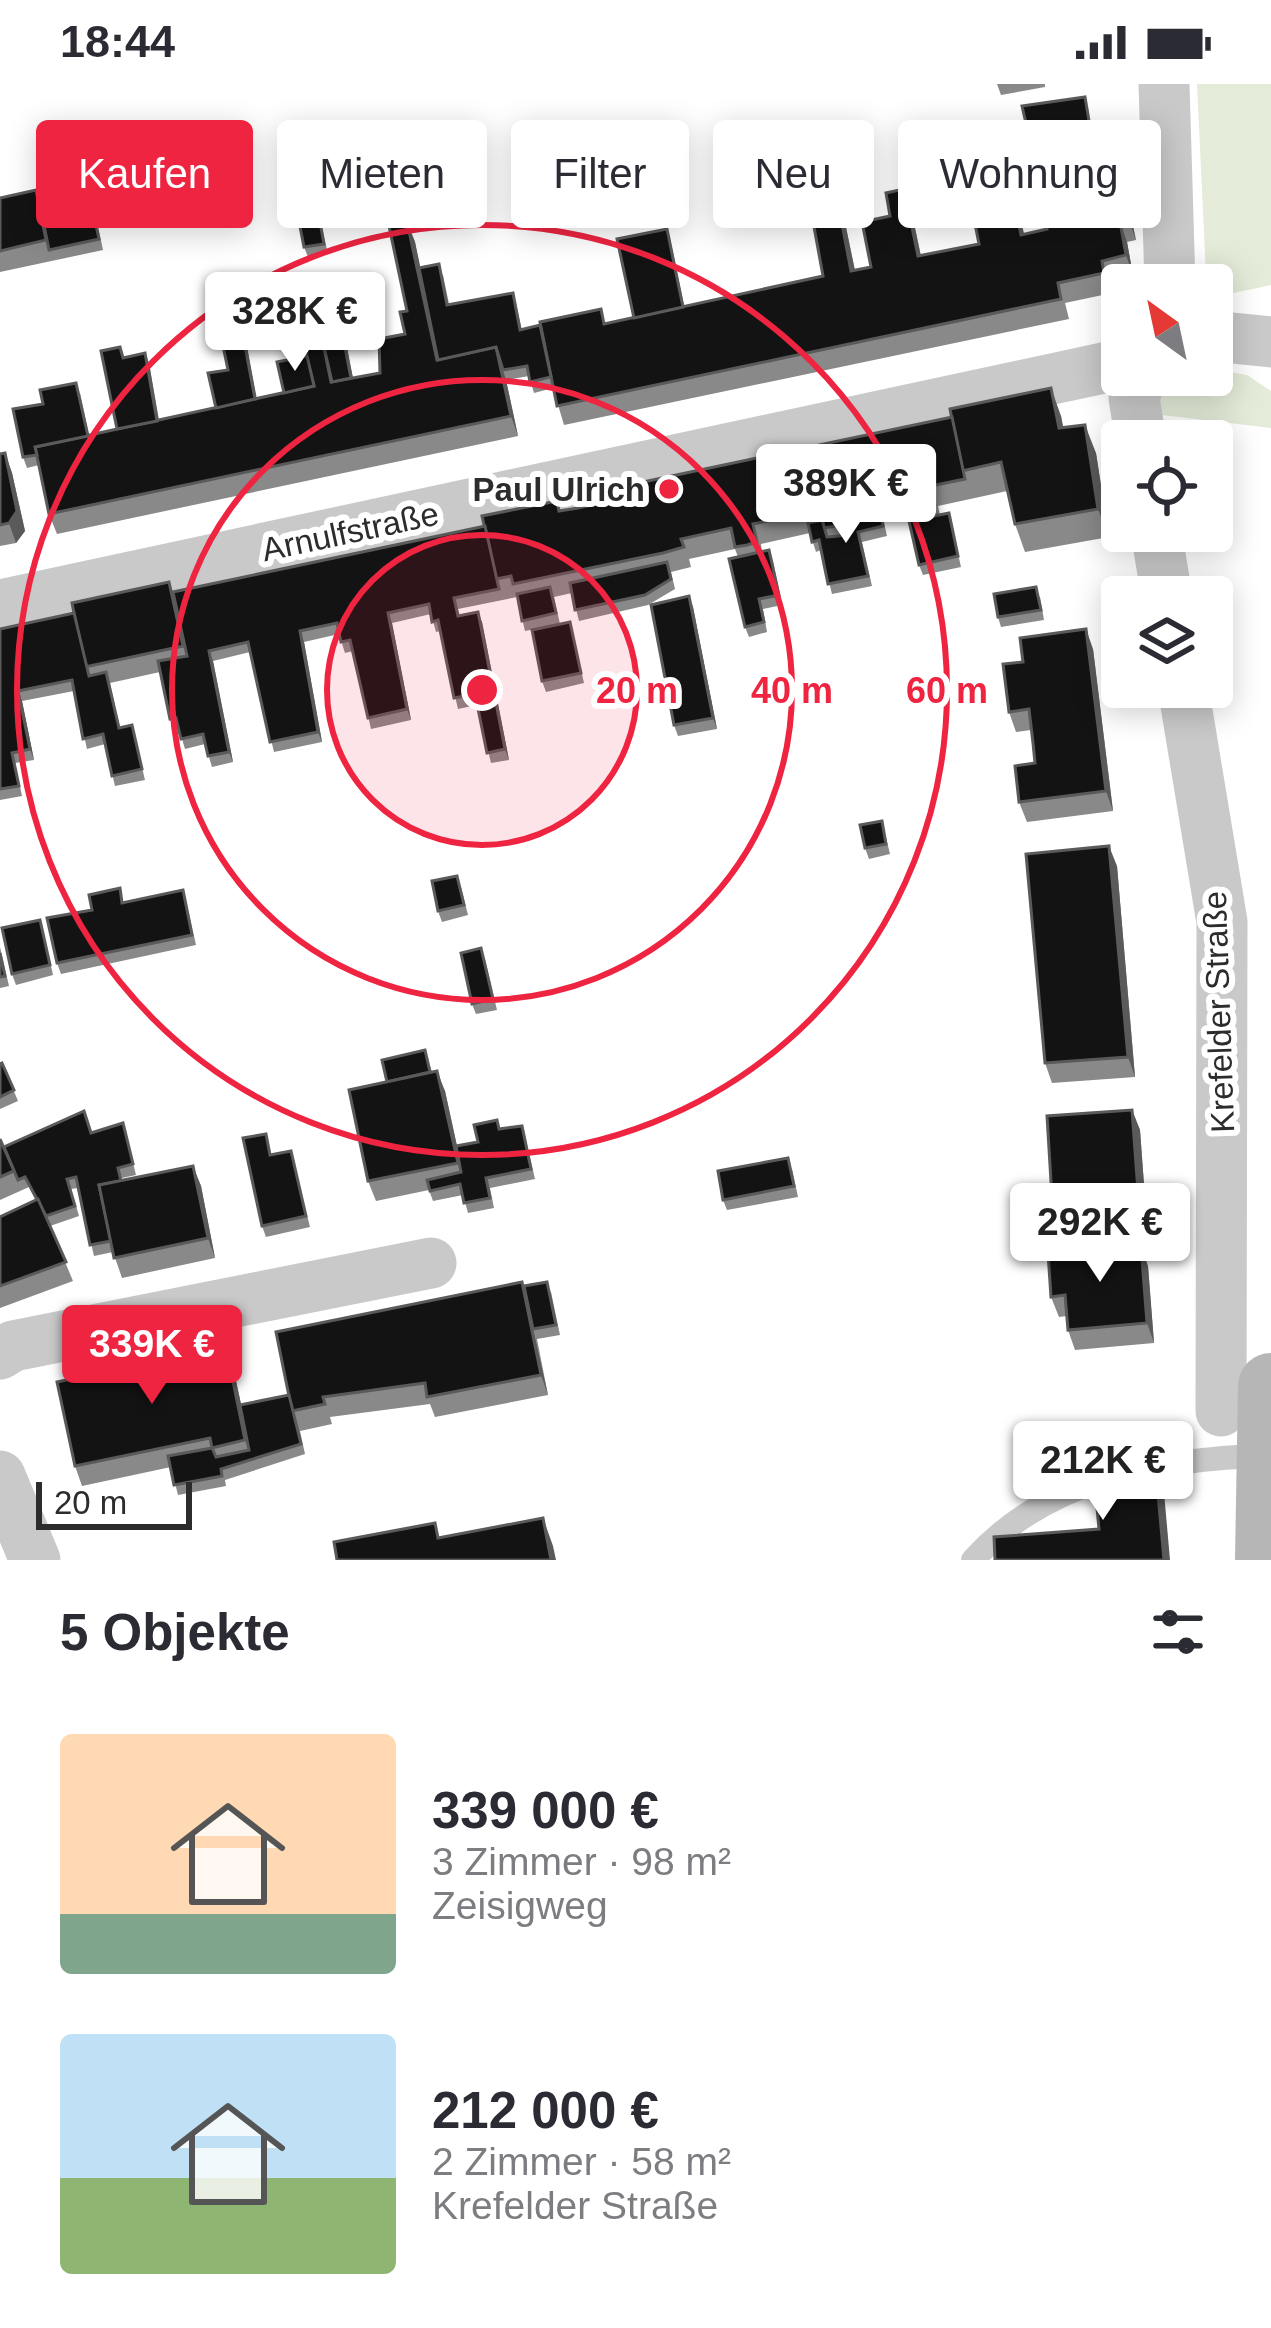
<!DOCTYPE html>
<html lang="de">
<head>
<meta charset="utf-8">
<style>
  :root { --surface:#fff; --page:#f2f2f3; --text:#2b2b33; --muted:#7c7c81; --accent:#ee2441 }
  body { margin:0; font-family:Helvetica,sans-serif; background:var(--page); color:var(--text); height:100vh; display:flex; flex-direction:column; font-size:45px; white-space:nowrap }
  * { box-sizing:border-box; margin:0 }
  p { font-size:39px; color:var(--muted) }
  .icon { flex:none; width:66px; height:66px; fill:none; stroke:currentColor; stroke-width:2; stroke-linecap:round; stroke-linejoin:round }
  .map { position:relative; height:1476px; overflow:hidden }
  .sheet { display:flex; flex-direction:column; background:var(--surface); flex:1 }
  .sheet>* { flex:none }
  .guide { position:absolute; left:36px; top:36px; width:1200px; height:108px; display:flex; gap:24px }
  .needle { width:78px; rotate:327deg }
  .buttons { position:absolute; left:1101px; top:180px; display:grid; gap:24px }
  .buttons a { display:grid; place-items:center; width:132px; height:132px; border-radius:12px; background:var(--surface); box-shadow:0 6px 30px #0003; font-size:60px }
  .scale { position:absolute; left:36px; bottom:30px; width:156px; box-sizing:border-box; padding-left:12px; border:6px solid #2c2c2c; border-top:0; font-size:33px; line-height:42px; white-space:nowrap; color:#2c2c2c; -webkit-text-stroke:9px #fff; paint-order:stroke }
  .price { position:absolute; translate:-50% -102px; padding:0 27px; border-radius:12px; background:#fff; color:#222; font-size:39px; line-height:78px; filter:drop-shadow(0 3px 6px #0008) }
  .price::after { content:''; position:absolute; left:50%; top:72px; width:36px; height:27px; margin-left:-18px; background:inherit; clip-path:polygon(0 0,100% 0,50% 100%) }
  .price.current { background:var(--accent); color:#fff }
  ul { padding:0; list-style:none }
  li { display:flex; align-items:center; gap:36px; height:300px; padding:0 60px }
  li span { display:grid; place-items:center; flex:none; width:336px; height:240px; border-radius:12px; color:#555 }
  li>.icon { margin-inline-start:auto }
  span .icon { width:144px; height:144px; fill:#fffc; stroke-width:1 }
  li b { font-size:51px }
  h2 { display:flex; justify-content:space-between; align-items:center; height:144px; padding:0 60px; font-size:51px }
  .chip { padding:0 42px; border-radius:12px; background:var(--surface); box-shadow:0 6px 30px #0003; font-size:42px; line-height:108px }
  .chip.current { background:var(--accent); color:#fff }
  .status { display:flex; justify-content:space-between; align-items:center; height:84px; padding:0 60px; background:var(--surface); direction:ltr }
  .status svg { height:33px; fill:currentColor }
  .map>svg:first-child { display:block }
  .green { fill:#e4ebd8 }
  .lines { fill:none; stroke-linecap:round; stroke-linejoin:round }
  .lane { stroke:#c9c9c9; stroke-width:24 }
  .street { stroke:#c9c9c9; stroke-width:51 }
  .secondary { stroke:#b6b6b6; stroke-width:66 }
  .wall { fill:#898989 }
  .shaded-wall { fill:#5a5a5a }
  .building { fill:#131313; stroke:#5a5a5a; stroke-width:3 }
  .ring { fill:none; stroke:#ee2441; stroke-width:6 }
  .poi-dot { fill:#ee2441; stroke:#fff; stroke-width:4.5 }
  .labels { text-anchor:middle; stroke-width:12; stroke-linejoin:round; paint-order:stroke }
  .poi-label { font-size:33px; font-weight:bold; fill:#2c2c2c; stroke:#fff; text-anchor:end }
  .street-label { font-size:33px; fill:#2c2c2c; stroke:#fff }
  .centre { fill:#ee2441; stroke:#fff; stroke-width:6 }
  .ring-label { font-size:36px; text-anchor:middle; font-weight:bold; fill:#ee2441; stroke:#fff; stroke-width:12; stroke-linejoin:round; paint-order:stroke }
</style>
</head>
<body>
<div class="status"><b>18:44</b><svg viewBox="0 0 49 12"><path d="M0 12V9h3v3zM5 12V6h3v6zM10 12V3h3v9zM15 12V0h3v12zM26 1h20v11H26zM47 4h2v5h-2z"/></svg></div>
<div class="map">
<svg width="1271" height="1476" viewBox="0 0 1271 1476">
  <rect width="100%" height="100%" fill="#fff"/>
  <g class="green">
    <path d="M 1197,0 L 1271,0 L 1271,201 L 1229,210 L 1206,192 Z"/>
    <path d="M 1212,285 L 1247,291 L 1271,307 L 1271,344 L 1154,330 C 1166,297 1178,291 1212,291 Z"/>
  </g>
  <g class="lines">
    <path class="lane" d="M 973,1476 C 1050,1391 1158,1377 1267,1371"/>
    <g class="street">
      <path d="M 1164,0 L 1170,201"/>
      <path d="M 1212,252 L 1271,258"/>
      <path d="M 1141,357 L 1134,314 L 1142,291"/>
      <path d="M 1156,447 L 1167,513"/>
      <path d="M 0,521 L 1122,280"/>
      <path d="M 1183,603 L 1222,838 L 1221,1327"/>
      <path d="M 0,1270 L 13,1262 L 431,1179"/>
      <path d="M 0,1392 L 35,1476"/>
    </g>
    <path class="secondary" d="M 1268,1476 L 1271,1302"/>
  </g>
  <g class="wall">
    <path d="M 997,0 L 1045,0 L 1045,3 L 1001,11 Z"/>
    <path d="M 1088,24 L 1094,59 L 1034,71 L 1031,61 Z"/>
    <path d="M 1006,69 L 1024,150 L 1047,145 L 1126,110 L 1136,156 L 1127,158 L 1133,191 L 1109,196 L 1112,209 L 1065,219 L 1069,235 L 564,341 L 553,304 L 534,309 L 529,292 L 506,296 L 518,352 L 57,450 L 49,430 L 39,381 L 27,384 L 23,373 L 43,320 L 80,309 L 89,351 L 117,345 L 124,273 L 149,279 L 159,336 L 216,324 L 241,241 L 245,252 L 257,315 L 284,309 L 307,272 L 302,259 L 337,213 L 353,294 L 380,289 L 405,250 L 407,138 L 415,158 L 420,184 L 443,191 L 449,220 L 516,219 L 522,246 L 606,240 L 634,234 L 670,155 L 684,223 L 823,192 L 835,104 L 842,124 L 855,186 L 871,183 L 890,132 L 904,105 L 911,125 L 921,172 L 979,160 L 990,111 Z"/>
    <path d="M 139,102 L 146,133 L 115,140 L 111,130 Z"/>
    <path d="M 36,106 L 39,116 L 92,114 L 103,166 L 0,188 L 0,114 Z"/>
    <path d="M 317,122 L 328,170 L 308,173 L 304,163 Z"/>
    <path d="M 1061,332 L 1063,344 L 1096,369 L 1109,453 L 1025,468 L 1015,440 L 1007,407 L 938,422 L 940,431 L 949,429 L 961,483 L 923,491 L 919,481 L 918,435 L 915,427 L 883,434 L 887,452 L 862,458 L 872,502 L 832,510 L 821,466 L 816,468 L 810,449 L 761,460 L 762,468 L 769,466 L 773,477 L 782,521 L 763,525 L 767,548 L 749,553 L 745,543 L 738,473 L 735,465 L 689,475 L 691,483 L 671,488 L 675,505 L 648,521 L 579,537 L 572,509 L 554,513 L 560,540 L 525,547 L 517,513 L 458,525 L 460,532 L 482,538 L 509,676 L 491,679 L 477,621 L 458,625 L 440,547 L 436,548 L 431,530 L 392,539 L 411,636 L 371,645 L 353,567 L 345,569 L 339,550 L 304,558 L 322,658 L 274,668 L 250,568 L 213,577 L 233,678 L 212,683 L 205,660 L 185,665 L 179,645 L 174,645 L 170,635 L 160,588 L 110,599 L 120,644 L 132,641 L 145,696 L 115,702 L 105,660 L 87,665 L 74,607 L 22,617 L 34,676 L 15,679 L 22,712 L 0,716 L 0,545 L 74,529 L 169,498 L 173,508 L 560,427 Z"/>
    <path d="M 5,369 L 12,389 L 25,447 L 16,459 L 0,462 L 0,370 Z"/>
    <path d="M 1040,513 L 1044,536 L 1001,543 L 998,533 Z"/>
    <path d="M 693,523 L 717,645 L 678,652 L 674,641 Z"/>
    <path d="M 570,538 L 584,599 L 546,608 L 542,597 Z"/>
    <path d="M 1093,565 L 1113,727 L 1027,738 L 1019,718 L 1035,679 L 1031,646 L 1016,648 L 1009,628 L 1023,578 Z"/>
    <path d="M 882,737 L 890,770 L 869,775 L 865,764 Z"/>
    <path d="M 1117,782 L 1135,993 L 1052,999 L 1045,979 Z"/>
    <path d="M 461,803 L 468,831 L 442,838 L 438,827 Z"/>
    <path d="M 186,816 L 196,861 L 61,890 L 57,879 L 124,818 Z"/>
    <path d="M 43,846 L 53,891 L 16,901 L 12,890 Z"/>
    <path d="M 0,863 L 9,902 L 0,904 Z"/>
    <path d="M 485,875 L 497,926 L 476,930 L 472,920 Z"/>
    <path d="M 425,966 L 432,988 L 445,1007 L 457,1062 L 478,1058 L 501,1045 L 525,1052 L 535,1095 L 490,1104 L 494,1124 L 468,1129 L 463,1111 L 433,1117 L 429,1106 L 376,1117 L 368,1097 L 387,998 Z"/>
    <path d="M 2,979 L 18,1017 L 0,1025 L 0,980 Z"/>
    <path d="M 1132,1026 L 1140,1046 L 1146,1128 L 1060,1134 L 1052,1114 Z"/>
    <path d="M 123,1039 L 136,1091 L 122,1094 L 122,1097 L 193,1083 L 201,1102 L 215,1174 L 122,1194 L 113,1168 L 94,1172 L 78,1104 L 71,1105 L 79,1132 L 50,1142 L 73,1197 L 0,1224 L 0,1133 L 36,1117 L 29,1103 L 0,1116 L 0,1055 L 4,1063 L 92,1049 Z"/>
    <path d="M 269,1060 L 271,1070 L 291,1067 L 310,1143 L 266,1153 L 262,1142 Z"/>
    <path d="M 792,1085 L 798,1113 L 727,1126 L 723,1116 Z"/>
    <path d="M 1148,1182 L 1154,1259 L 1075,1266 L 1068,1246 L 1067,1232 L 1059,1233 L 1051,1213 Z"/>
    <path d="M 522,1198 L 526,1210 L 551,1208 L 560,1251 L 537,1255 L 548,1311 L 435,1333 L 430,1320 L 330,1333 L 332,1340 L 300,1347 L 305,1370 L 225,1396 L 226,1402 L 178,1411 L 171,1383 L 82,1402 L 75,1382 L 233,1283 L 241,1320 L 289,1311 Z"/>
  </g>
  <g class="shaded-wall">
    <path d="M 1006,69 L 1010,80 L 1028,171 L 1021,151 Z"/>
    <path d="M 1119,90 L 1126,110 L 1136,156 L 1129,136 Z"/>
    <path d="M 835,104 L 842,124 L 859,207 L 851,187 Z"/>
    <path d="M 904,105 L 911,125 L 925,192 L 918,172 Z"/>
    <path d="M 407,138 L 415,158 L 442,285 L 440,286 Z"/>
    <path d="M 1120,138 L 1127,158 L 1133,191 L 1126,171 Z"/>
    <path d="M 667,145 L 670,155 L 689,245 L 685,235 Z"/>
    <path d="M 333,203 L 337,213 L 357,315 L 353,304 Z"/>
    <path d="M 241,241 L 245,252 L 260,335 L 257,325 Z"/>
    <path d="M 496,263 L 506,296 L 518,352 L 511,332 Z"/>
    <path d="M 145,269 L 149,279 L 162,356 L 159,346 Z"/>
    <path d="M 1051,304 L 1061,332 L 1069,373 L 1059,344 Z"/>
    <path d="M 1085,341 L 1096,369 L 1109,453 L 1098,425 Z"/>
    <path d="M 5,369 L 12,389 L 25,447 L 16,459 L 9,439 Z"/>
    <path d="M 689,512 L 693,523 L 717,645 L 713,634 Z"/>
    <path d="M 478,528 L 482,538 L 509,676 L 505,665 Z"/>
    <path d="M 388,529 L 392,539 L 411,636 L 407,625 Z"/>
    <path d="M 1086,545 L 1093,565 L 1113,727 L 1106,707 Z"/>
    <path d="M 300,547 L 304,558 L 322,658 L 318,648 Z"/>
    <path d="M 209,567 L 213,577 L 233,678 L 229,668 Z"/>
    <path d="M 18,607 L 22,617 L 34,676 L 30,665 Z"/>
    <path d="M 1109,762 L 1117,782 L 1135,993 L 1128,973 Z"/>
    <path d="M 437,987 L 445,1007 L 465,1099 L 458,1079 Z"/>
    <path d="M 1132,1026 L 1140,1046 L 1146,1128 L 1138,1108 Z"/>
    <path d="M 193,1082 L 201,1102 L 215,1174 L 208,1154 Z"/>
    <path d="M 1141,1162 L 1148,1182 L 1154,1259 L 1147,1239 Z"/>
    <path d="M 522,1198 L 529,1218 L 533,1245 L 548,1311 L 541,1291 Z"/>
    <path d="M 226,1263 L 233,1283 L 253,1376 L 245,1356 Z"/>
    <path d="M 1155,1377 L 1163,1397 L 1170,1476 L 1164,1476 Z"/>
    <path d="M 543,1434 L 553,1462 L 556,1476 L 551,1476 Z"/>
  </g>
  <g class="building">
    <path d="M 1085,13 L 1091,49 L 1031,61 L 1022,22 Z"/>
    <path d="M 1006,69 L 1015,115 L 1012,106 L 990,111 L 983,73 Z"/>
    <path d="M 1119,90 L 1129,136 L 1120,138 L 1126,171 L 1102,177 L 1104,189 L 1058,199 L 1061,215 L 557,322 L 540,238 L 601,225 L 604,240 L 823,192 L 808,110 L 835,104 L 851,187 L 871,183 L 862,138 L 890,132 L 886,109 L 904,105 L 918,172 L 979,160 L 970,115 L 1012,106 L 1021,151 L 1047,145 L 1041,117 L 1084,111 L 1081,97 Z"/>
    <path d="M 135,92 L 142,122 L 111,130 L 104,98 Z"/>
    <path d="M 88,104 L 99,155 L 49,166 L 39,116 Z"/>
    <path d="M 36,106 L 46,156 L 0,167 L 0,114 Z"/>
    <path d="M 317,122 L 324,160 L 304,163 L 297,127 Z"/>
    <path d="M 407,138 L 437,276 L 496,263 L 511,332 L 49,430 L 35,363 L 314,302 L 303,258 L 322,254 L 331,298 L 380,289 L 379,255 L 405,250 L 400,228 L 407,227 L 389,142 Z"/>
    <path d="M 667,145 L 683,223 L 634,234 L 617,155 Z"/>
    <path d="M 439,180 L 447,221 L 513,209 L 520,246 L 540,241 L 551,293 L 530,298 L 527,282 L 503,286 L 496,263 L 438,276 L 419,184 Z"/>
    <path d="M 333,203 L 351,294 L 332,298 L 322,254 L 303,258 L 305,264 L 302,259 L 293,213 Z"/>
    <path d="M 241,241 L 255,315 L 216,324 L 208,289 L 228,286 L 220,247 Z"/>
    <path d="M 120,263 L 123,274 L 145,269 L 157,337 L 117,345 L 101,267 Z"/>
    <path d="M 307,272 L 314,302 L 284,309 L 277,278 Z"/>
    <path d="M 76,299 L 88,352 L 35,363 L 37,371 L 23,373 L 13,325 L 43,320 L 40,306 Z"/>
    <path d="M 1051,304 L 1059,344 L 1085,341 L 1098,425 L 1015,440 L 1001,378 L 962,387 L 950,325 Z"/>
    <path d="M 952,333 L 965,395 L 931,402 L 935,421 L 915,426 L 910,406 L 843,421 L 846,439 L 835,442 L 824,444 L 820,426 L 753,440 L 757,458 L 747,461 L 735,463 L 731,444 L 681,455 L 684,463 L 663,469 L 513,500 L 511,492 L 496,495 L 482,432 L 557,417 L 559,427 L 578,424 L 613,416 L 610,405 Z"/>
    <path d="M 5,369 L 17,427 L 9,439 L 0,441 L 0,370 Z"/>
    <path d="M 880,423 L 883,442 L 858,448 L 868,492 L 828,500 L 819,456 L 812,458 L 808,439 L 822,436 L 827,453 L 839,452 L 850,449 L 846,431 Z"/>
    <path d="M 949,429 L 958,472 L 919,481 L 909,437 Z"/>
    <path d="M 485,442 L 499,505 L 454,514 L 458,532 L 478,528 L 505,665 L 487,669 L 475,610 L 454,614 L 438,536 L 432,538 L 429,520 L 388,529 L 407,625 L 368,634 L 350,556 L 341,558 L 337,539 L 300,547 L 318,648 L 270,658 L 248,558 L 209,567 L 229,668 L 208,672 L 203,650 L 181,655 L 176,634 L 170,635 L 158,577 L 187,572 L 173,508 Z"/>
    <path d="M 769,466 L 779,511 L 759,515 L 764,538 L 745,543 L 729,475 Z"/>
    <path d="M 667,478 L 671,495 L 645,511 L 575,526 L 570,499 Z"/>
    <path d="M 169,498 L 183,562 L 85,583 L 72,519 Z"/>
    <path d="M 550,503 L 556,529 L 522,537 L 517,510 Z"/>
    <path d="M 1036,503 L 1041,526 L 998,533 L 994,510 Z"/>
    <path d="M 689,512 L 713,634 L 674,641 L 651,521 Z"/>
    <path d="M 74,529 L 89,592 L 106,588 L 119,644 L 132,641 L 142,685 L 112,692 L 103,650 L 83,655 L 72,596 L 18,607 L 30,665 L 12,669 L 19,702 L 0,705 L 0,545 Z"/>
    <path d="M 570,538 L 581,589 L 542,597 L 532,546 Z"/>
    <path d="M 1086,545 L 1106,707 L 1019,718 L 1015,682 L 1035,679 L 1033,659 L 1029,625 L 1009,628 L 1003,580 L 1023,578 L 1020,554 Z"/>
    <path d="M 882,737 L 886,760 L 865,764 L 860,741 Z"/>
    <path d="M 1109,762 L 1128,973 L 1045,979 L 1026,770 Z"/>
    <path d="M 457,792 L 464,821 L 438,827 L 432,797 Z"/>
    <path d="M 120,804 L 122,819 L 183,806 L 192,851 L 57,879 L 47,834 L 92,826 L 89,811 Z"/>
    <path d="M 40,836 L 50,881 L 12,890 L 2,844 Z"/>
    <path d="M 481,864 L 493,915 L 472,920 L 461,869 Z"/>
    <path d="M 0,869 L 5,892 L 0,893 Z"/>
    <path d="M 425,966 L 430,988 L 387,998 L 382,976 Z"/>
    <path d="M 2,979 L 14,1006 L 0,1013 L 0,980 Z"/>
    <path d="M 437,987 L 458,1079 L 368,1097 L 349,1006 Z"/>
    <path d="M 1132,1026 L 1138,1108 L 1052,1114 L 1047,1032 Z"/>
    <path d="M 84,1027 L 91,1049 L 123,1039 L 133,1080 L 118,1084 L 121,1097 L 99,1101 L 111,1157 L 90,1161 L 76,1093 L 67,1095 L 75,1122 L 46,1132 L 25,1093 L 18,1096 L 4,1063 Z"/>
    <path d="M 497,1036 L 499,1045 L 522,1042 L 531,1085 L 486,1094 L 490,1114 L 464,1119 L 460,1100 L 430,1107 L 427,1096 L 461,1088 L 456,1062 L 478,1058 L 474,1041 Z"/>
    <path d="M 266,1050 L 270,1071 L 291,1067 L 306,1132 L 262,1142 L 243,1054 Z"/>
    <path d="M 0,1055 L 14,1087 L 0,1093 Z"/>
    <path d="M 788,1074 L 794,1102 L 723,1116 L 718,1087 Z"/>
    <path d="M 193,1082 L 208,1154 L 114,1174 L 99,1101 Z"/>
    <path d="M 38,1115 L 66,1178 L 0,1202 L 0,1133 Z"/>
    <path d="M 1087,1159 L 1141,1162 L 1147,1239 L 1068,1246 L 1065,1211 L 1051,1213 L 1048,1169 L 1088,1166 Z"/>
    <path d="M 522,1198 L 541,1291 L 427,1313 L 425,1299 L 323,1313 L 325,1320 L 292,1327 L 276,1248 Z"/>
    <path d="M 547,1198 L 556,1241 L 533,1245 L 524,1202 Z"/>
    <path d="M 226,1263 L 245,1356 L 212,1364 L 210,1354 L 75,1382 L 57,1298 Z"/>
    <path d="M 289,1311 L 301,1360 L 221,1385 L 222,1392 L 174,1401 L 168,1372 L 212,1364 L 216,1373 L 249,1366 L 240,1321 Z"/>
    <path d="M 1155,1377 L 1164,1476 L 995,1476 L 994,1453 L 1099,1445 L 1093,1382 Z"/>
    <path d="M 543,1434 L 551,1476 L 337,1476 L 334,1458 L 435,1439 L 438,1454 Z"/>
  </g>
  <circle cx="482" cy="606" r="155" fill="#ee2441" fill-opacity=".12"/>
  <g class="ring">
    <circle cx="482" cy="606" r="155"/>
    <circle cx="482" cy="606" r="310"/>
    <circle cx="482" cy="606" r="465"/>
  </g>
  <circle class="poi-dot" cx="669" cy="405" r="12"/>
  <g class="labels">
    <g class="poi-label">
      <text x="645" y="417">Paul Ulrich</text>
    </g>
    <g class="street-label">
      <text transform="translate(350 447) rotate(-12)" y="12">Arnulfstraße</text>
      <text transform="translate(1218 928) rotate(-92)" y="12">Krefelder Straße</text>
    </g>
  </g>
  <circle cx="482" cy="606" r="18" class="centre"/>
  <g class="ring-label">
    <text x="637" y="619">20 m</text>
    <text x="792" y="619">40 m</text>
    <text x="947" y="619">60 m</text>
  </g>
</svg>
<div class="buttons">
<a><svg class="needle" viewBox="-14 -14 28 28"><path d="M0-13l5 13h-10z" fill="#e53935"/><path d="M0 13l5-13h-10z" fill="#7c7c81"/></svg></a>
<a><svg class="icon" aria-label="locate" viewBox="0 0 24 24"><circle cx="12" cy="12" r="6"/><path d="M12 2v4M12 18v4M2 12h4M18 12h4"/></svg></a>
<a><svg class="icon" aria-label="layers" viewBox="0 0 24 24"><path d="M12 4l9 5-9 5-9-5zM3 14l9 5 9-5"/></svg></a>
</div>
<div class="scale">20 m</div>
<b class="price" style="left:295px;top:290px">328K €</b>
<b class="price" style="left:846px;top:462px">389K €</b>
<b class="price" style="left:1100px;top:1201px">292K €</b>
<b class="price current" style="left:152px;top:1323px">339K €</b>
<b class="price" style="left:1103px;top:1439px">212K €</b>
<div class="guide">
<a class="chip current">Kaufen</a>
<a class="chip">Mieten</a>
<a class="chip">Filter</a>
<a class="chip">Neu</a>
<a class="chip">Wohnung</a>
</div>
</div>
<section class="sheet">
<h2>5 Objekte<svg class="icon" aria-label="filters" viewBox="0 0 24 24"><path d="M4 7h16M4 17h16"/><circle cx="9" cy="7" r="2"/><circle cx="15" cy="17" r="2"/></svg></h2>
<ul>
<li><span style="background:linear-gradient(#ffd9b3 75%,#7fa58c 0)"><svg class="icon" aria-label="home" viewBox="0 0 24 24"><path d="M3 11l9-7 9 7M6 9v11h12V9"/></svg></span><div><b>339 000 €</b><p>3 Zimmer · 98 m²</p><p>Zeisigweg</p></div></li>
<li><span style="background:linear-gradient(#bfe0f5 60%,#8fb573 0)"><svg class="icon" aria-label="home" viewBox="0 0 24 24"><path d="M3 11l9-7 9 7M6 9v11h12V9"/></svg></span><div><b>212 000 €</b><p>2 Zimmer · 58 m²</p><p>Krefelder Straße</p></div></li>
</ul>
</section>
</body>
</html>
